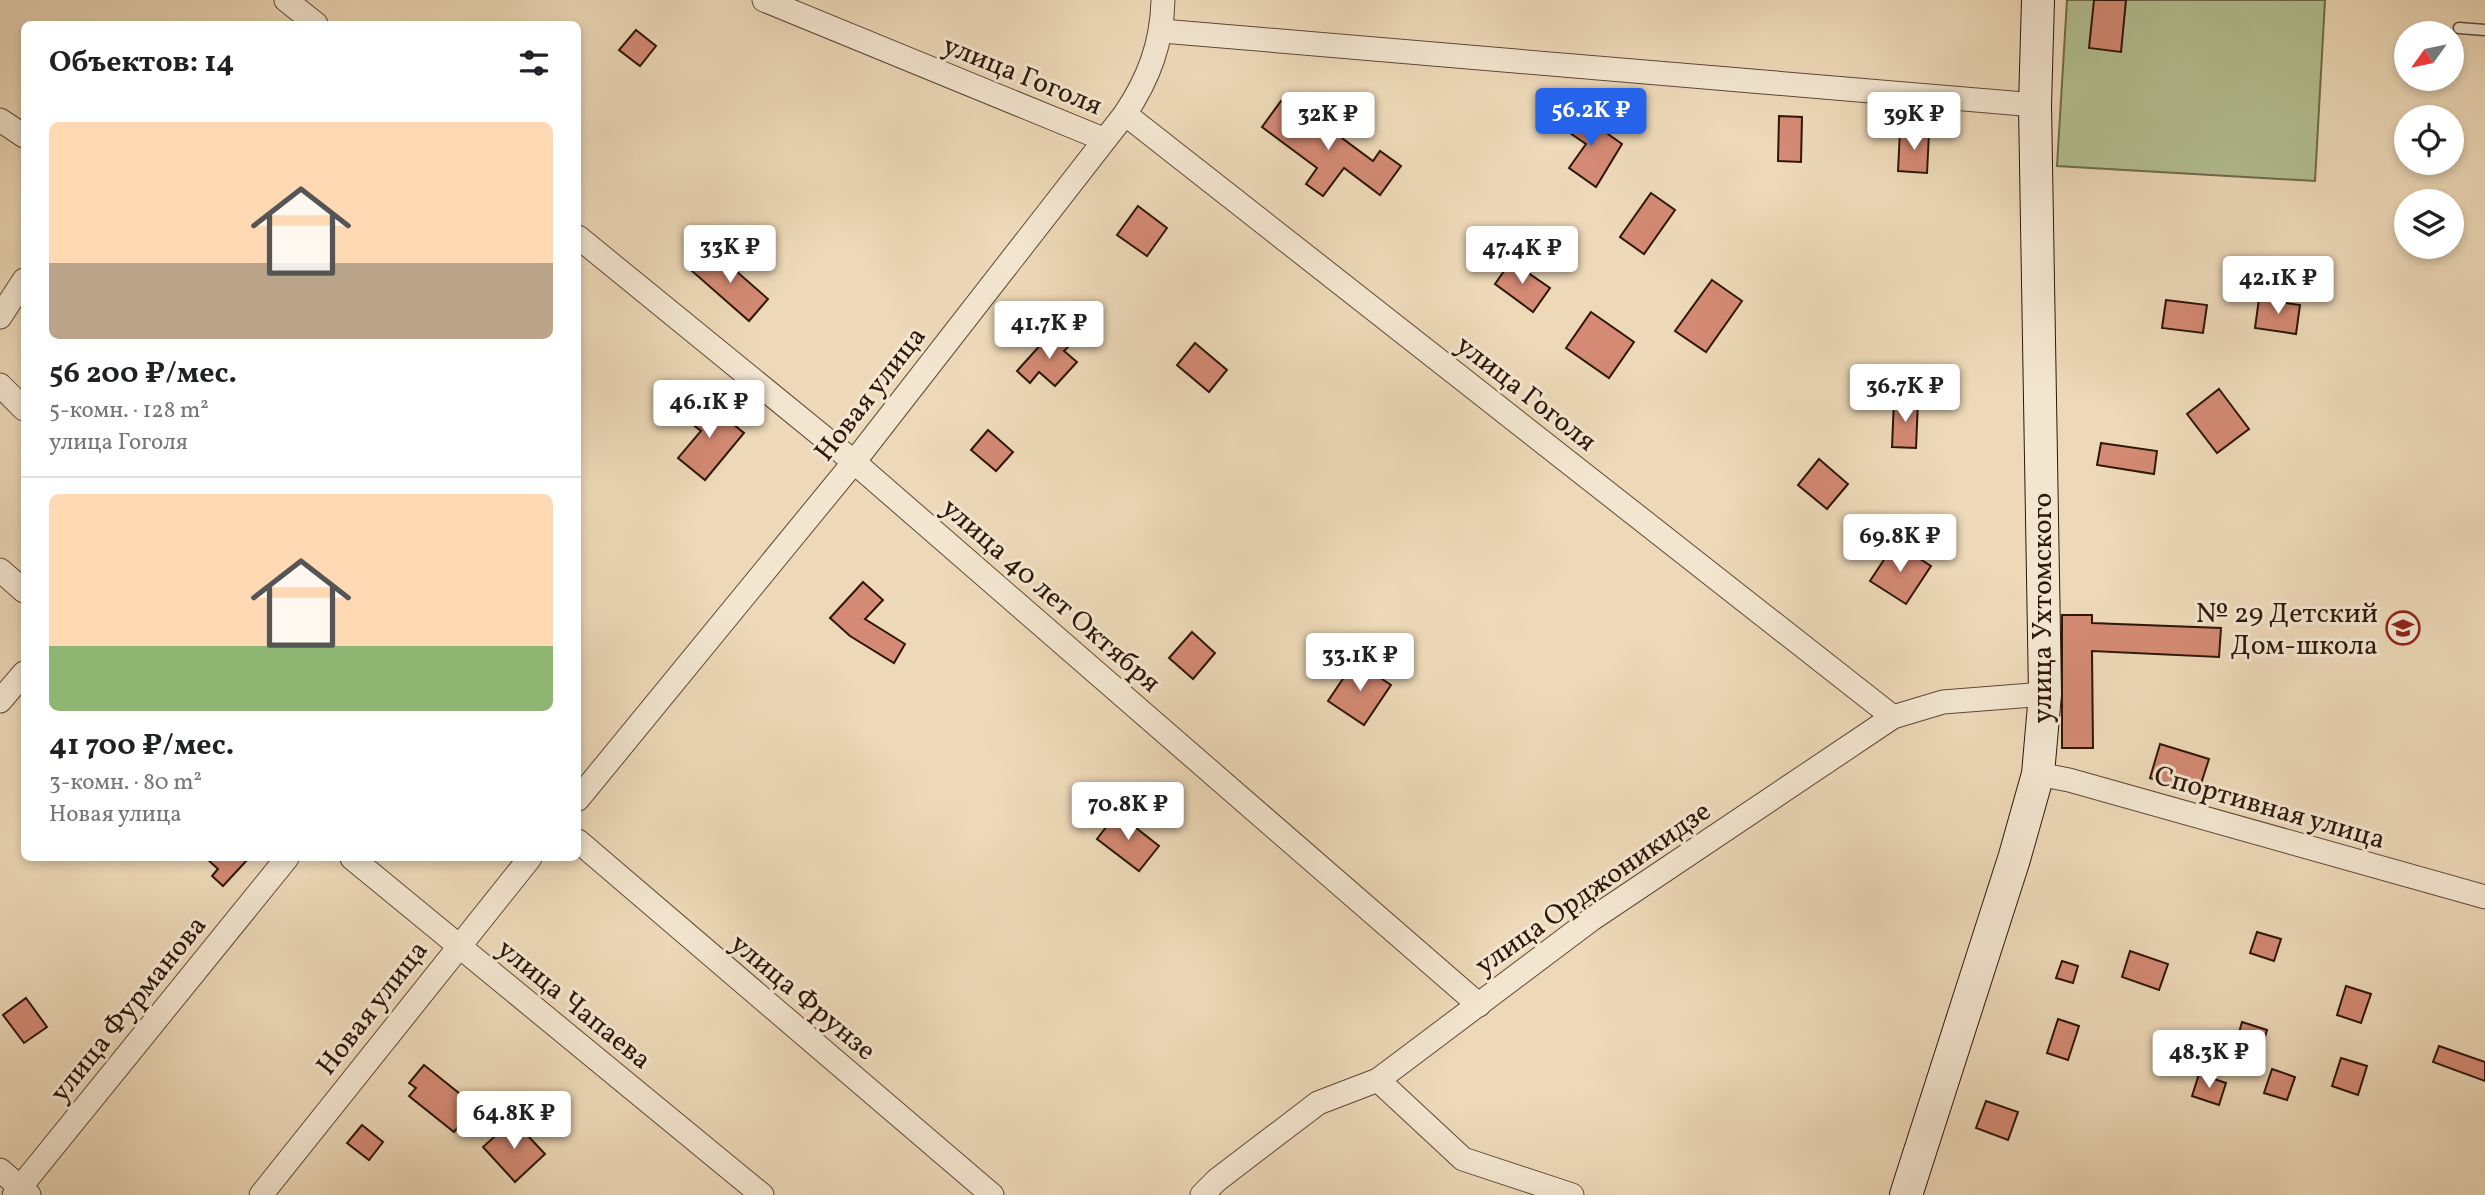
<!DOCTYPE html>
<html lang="ru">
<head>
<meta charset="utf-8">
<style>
  :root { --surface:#fff; --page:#f2f2f2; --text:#202124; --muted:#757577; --line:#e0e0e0; --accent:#2563eb }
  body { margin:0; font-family:Vollkorn,serif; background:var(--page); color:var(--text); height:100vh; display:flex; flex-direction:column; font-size:26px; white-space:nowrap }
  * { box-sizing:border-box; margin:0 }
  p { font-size:23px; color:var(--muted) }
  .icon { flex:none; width:38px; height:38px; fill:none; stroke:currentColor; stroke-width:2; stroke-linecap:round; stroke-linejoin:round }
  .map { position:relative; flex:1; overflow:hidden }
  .drawer { position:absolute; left:21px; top:21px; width:560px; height:840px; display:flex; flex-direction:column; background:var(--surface); border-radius:10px; box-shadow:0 4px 10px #0003 }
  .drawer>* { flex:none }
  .needle { width:46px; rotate:237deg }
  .controls { position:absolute; left:2394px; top:21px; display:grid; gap:14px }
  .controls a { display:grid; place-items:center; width:70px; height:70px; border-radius:50%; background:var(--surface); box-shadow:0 4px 10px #0003; font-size:35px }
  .price { position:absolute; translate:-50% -60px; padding:0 16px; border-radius:7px; background:#fff; color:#222; font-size:23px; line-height:46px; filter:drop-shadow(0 2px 4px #0008) }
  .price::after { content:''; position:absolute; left:50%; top:42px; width:21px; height:16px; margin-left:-10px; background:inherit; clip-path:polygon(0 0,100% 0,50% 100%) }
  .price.current { background:var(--accent); color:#fff }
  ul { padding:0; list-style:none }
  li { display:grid; align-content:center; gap:14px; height:371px; padding:0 28px }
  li+li { border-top:2px solid var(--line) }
  li span { display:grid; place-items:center; height:217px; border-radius:10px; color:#555 }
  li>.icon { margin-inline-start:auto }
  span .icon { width:126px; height:126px; fill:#fffc; stroke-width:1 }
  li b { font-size:30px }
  h2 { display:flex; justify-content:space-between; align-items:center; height:84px; padding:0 28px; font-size:30px }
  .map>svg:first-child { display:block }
  .green { fill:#b3c093; stroke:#706c4e; stroke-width:2 }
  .building { fill:#d48a74; stroke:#2e1709; stroke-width:2 }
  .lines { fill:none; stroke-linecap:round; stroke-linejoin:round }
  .lane-casing { stroke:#5e4835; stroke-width:13 }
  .street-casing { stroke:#5e4835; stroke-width:25 }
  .secondary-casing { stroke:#2e1709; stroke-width:34 }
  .lane { stroke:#f3e6d1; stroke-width:10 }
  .street { stroke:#f3e6d1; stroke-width:23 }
  .secondary { stroke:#f3e6d1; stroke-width:32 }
  .labels { text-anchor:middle; stroke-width:6; stroke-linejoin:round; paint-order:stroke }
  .street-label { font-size:28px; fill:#2e1709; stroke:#f3e6d1 }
  .poi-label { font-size:28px; fill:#2e1709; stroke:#f3e6d1; text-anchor:end }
</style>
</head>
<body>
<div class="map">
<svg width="2485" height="1195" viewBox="0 0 2485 1195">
  <rect width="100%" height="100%" fill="#edd9b8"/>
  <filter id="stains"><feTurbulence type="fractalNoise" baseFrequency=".00286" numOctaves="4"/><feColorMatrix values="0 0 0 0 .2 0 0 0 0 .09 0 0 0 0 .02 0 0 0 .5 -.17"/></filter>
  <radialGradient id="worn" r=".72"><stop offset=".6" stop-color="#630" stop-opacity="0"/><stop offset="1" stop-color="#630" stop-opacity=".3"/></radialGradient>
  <path class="green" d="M 2067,0 L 2325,0 L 2315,181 L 2057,166 Z"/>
  <g class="building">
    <path d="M 2094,0 L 2126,0 L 2121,52 L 2089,48 Z"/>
    <path d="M 636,30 L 656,46 L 640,66 L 619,50 Z"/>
    <path d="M 1281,101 L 1328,134 L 1331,130 L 1373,161 L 1380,151 L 1401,166 L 1380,195 L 1344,168 L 1323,196 L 1306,184 L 1317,168 L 1262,127 Z"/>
    <path d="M 1573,109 L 1622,144 L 1596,187 L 1569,168 L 1586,144 L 1561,127 Z"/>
    <path d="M 1779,116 L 1802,117 L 1801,162 L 1778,161 Z"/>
    <path d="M 1900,131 L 1929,133 L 1927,173 L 1898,171 Z"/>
    <path d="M 1651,193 L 1675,210 L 1644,254 L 1620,237 Z"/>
    <path d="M 1138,206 L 1167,228 L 1147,256 L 1117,235 Z"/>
    <path d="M 711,249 L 768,299 L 749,321 L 692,271 Z"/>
    <path d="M 1511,261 L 1550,288 L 1533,312 L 1495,284 Z"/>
    <path d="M 1712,280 L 1742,301 L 1706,352 L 1675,331 Z"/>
    <path d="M 2259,299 L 2300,305 L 2296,334 L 2255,328 Z"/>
    <path d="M 2166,300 L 2207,305 L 2203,333 L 2162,328 Z"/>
    <path d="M 1591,312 L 1634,342 L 1609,378 L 1566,348 Z"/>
    <path d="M 1053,331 L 1069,346 L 1064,351 L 1077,362 L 1055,386 L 1039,372 L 1030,383 L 1017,371 Z"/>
    <path d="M 1195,343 L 1227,370 L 1209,392 L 1177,365 Z"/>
    <path d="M 2219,389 L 2249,429 L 2217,453 L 2187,414 Z"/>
    <path d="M 703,400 L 744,433 L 705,480 L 678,458 L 701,431 L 687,420 Z"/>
    <path d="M 1894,400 L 1918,401 L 1916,448 L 1892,447 Z"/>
    <path d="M 988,430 L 1013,452 L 996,471 L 971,450 Z"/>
    <path d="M 2101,443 L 2157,451 L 2154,474 L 2097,465 Z"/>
    <path d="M 1819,459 L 1848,484 L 1827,509 L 1798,485 Z"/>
    <path d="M 1895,543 L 1931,566 L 1906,604 L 1870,581 Z"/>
    <path d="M 863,582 L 883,600 L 865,619 L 905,644 L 894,663 L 850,636 L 830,618 Z"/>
    <path d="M 2062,615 L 2092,615 L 2092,623 L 2221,628 L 2219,657 L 2092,651 L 2093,748 L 2062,748 Z"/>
    <path d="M 1192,632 L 1215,653 L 1193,679 L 1169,658 Z"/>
    <path d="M 1355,661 L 1391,685 L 1364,725 L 1328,701 Z"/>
    <path d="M 2160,744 L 2209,759 L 2198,793 L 2150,778 Z"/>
    <path d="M 1117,813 L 1159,846 L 1139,871 L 1097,839 Z"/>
    <path d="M 206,858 L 249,858 L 223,886 L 212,876 L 218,869 Z"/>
    <path d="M 2257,932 L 2281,939 L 2274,961 L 2250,953 Z"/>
    <path d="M 2130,951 L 2168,964 L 2159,990 L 2122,977 Z"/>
    <path d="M 2062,961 L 2078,966 L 2073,983 L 2056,978 Z"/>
    <path d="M 2346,986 L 2371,994 L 2361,1023 L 2337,1015 Z"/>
    <path d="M 26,998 L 47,1027 L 24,1043 L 3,1015 Z"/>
    <path d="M 2058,1019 L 2079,1026 L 2068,1060 L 2047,1053 Z"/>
    <path d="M 2242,1022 L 2267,1030 L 2261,1051 L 2236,1043 Z"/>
    <path d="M 2439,1046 L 2485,1062 L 2485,1081 L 2433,1062 Z"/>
    <path d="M 2341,1058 L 2367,1066 L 2358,1095 L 2332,1086 Z"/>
    <path d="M 424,1065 L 475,1106 L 454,1132 L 409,1096 L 416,1088 L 409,1083 Z"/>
    <path d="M 2272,1069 L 2295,1077 L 2287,1100 L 2264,1093 Z"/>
    <path d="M 2199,1074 L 2226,1083 L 2219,1105 L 2192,1096 Z"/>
    <path d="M 1986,1101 L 2018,1112 L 2008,1140 L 1976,1128 Z"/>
    <path d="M 513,1120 L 545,1154 L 515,1182 L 483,1147 Z"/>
    <path d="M 362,1125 L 383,1142 L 369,1160 L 347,1143 Z"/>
  </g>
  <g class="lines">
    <defs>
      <path id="lane" d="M 2459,28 L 2485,30"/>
      <g id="street">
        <path d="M 286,0 L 316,24"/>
        <path d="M 764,0 L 1103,139"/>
        <path d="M 1162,31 L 2035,105"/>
        <path d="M 1125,114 L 1893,717"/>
        <path d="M 0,120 L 24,136"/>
        <path d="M 578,237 L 854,462 L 1479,1005"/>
        <path d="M 0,317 L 24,280"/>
        <path d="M 0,385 L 24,409"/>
        <path d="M 0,570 L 24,591"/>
        <path d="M 0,701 L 24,673"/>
        <path d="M 2038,774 L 2069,780 L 2485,897"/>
        <path d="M 578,799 L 854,462 L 1125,114 C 1149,78 1162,43 1163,0"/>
        <path d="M 578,841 L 992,1195"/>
        <path d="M 352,858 L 762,1195"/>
        <path d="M 1378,1080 L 1463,1159 L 1572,1195"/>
        <path d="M 0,1170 L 29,1195"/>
        <path d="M 14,1195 L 287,858"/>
        <path d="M 261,1195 L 530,858"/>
        <path d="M 1202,1195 L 1217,1180 L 1318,1103 L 1378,1080 L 1592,919 L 1893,717 L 1943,702 L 2045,694"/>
      </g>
      <path id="secondary" d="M 1906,1195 L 2014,859 L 2038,774 L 2045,694 L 2035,105 L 2038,0"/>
    </defs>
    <use href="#lane" class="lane-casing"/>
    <use href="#street" class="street-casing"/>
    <use href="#secondary" class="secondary-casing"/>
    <use href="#lane" class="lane"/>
    <use href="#street" class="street"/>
    <use href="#secondary" class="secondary"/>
  </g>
  <defs>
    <symbol id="school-ring" viewBox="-11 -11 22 22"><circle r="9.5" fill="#f3e6d1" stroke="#8f2418" stroke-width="1.5"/><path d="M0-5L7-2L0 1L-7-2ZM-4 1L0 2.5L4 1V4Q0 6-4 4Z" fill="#8f2418"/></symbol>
  </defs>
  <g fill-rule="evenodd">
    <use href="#school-ring" x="2384" y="609" width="38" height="38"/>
  </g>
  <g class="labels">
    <g class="street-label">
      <text transform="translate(1023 74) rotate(22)" y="10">улица Гоголя</text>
      <text transform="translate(1527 392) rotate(38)" y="10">улица Гоголя</text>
      <text transform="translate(869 393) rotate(-52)" y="10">Новая улица</text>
      <text transform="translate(1052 594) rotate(41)" y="10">улица 40 лет Октября</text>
      <text transform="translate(2041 608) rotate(-90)" y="10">улица Ухтомского</text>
      <text transform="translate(2270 806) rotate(16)" y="10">Спортивная улица</text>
      <text transform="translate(1592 887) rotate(-35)" y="10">улица Орджоникидзе</text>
      <text transform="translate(804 996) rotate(40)" y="10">улица Фрунзе</text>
      <text transform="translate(575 1003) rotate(39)" y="10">улица Чапаева</text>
      <text transform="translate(371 1007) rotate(-52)" y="10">Новая улица</text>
      <text transform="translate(127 1008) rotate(-51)" y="10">улица Фурманова</text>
    </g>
    <g class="poi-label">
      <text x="2378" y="622">№ 29 Детский<tspan x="2378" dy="32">Дом-школа</tspan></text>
    </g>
  </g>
  <rect width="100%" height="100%" filter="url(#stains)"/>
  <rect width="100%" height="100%" fill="url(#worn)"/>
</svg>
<div class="controls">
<a><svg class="needle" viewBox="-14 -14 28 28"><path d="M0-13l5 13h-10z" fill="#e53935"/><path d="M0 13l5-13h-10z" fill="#757577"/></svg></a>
<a><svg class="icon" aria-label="locate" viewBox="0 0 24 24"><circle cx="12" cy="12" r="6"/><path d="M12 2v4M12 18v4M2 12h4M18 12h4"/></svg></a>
<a><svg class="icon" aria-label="layers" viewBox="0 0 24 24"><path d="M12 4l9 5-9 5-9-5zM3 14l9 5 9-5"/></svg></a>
</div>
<b class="price current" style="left:1591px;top:148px">56.2K ₽</b>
<b class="price" style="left:1328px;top:152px">32K ₽</b>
<b class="price" style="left:1914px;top:152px">39K ₽</b>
<b class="price" style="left:730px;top:285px">33K ₽</b>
<b class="price" style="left:1522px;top:286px">47.4K ₽</b>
<b class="price" style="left:2278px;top:316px">42.1K ₽</b>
<b class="price" style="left:1049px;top:361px">41.7K ₽</b>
<b class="price" style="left:1905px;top:424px">36.7K ₽</b>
<b class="price" style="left:709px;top:440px">46.1K ₽</b>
<b class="price" style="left:1900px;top:574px">69.8K ₽</b>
<b class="price" style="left:1360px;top:693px">33.1K ₽</b>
<b class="price" style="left:1128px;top:842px">70.8K ₽</b>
<b class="price" style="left:2209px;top:1090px">48.3K ₽</b>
<b class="price" style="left:514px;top:1151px">64.8K ₽</b>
<section class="drawer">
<h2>Объектов: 14<svg class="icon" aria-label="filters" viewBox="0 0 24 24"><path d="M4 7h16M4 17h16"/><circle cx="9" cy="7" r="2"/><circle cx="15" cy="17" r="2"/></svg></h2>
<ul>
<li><span style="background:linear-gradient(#ffd9b3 65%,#b9a48a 0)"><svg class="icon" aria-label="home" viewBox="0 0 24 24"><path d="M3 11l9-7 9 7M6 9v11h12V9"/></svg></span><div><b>56 200 ₽/мес.</b><p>5-комн. · 128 m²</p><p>улица Гоголя</p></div></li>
<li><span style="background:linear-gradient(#ffd9b3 70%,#8fb573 0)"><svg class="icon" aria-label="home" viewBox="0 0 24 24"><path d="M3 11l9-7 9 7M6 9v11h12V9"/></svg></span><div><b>41 700 ₽/мес.</b><p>3-комн. · 80 m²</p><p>Новая улица</p></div></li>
</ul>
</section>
</div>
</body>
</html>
